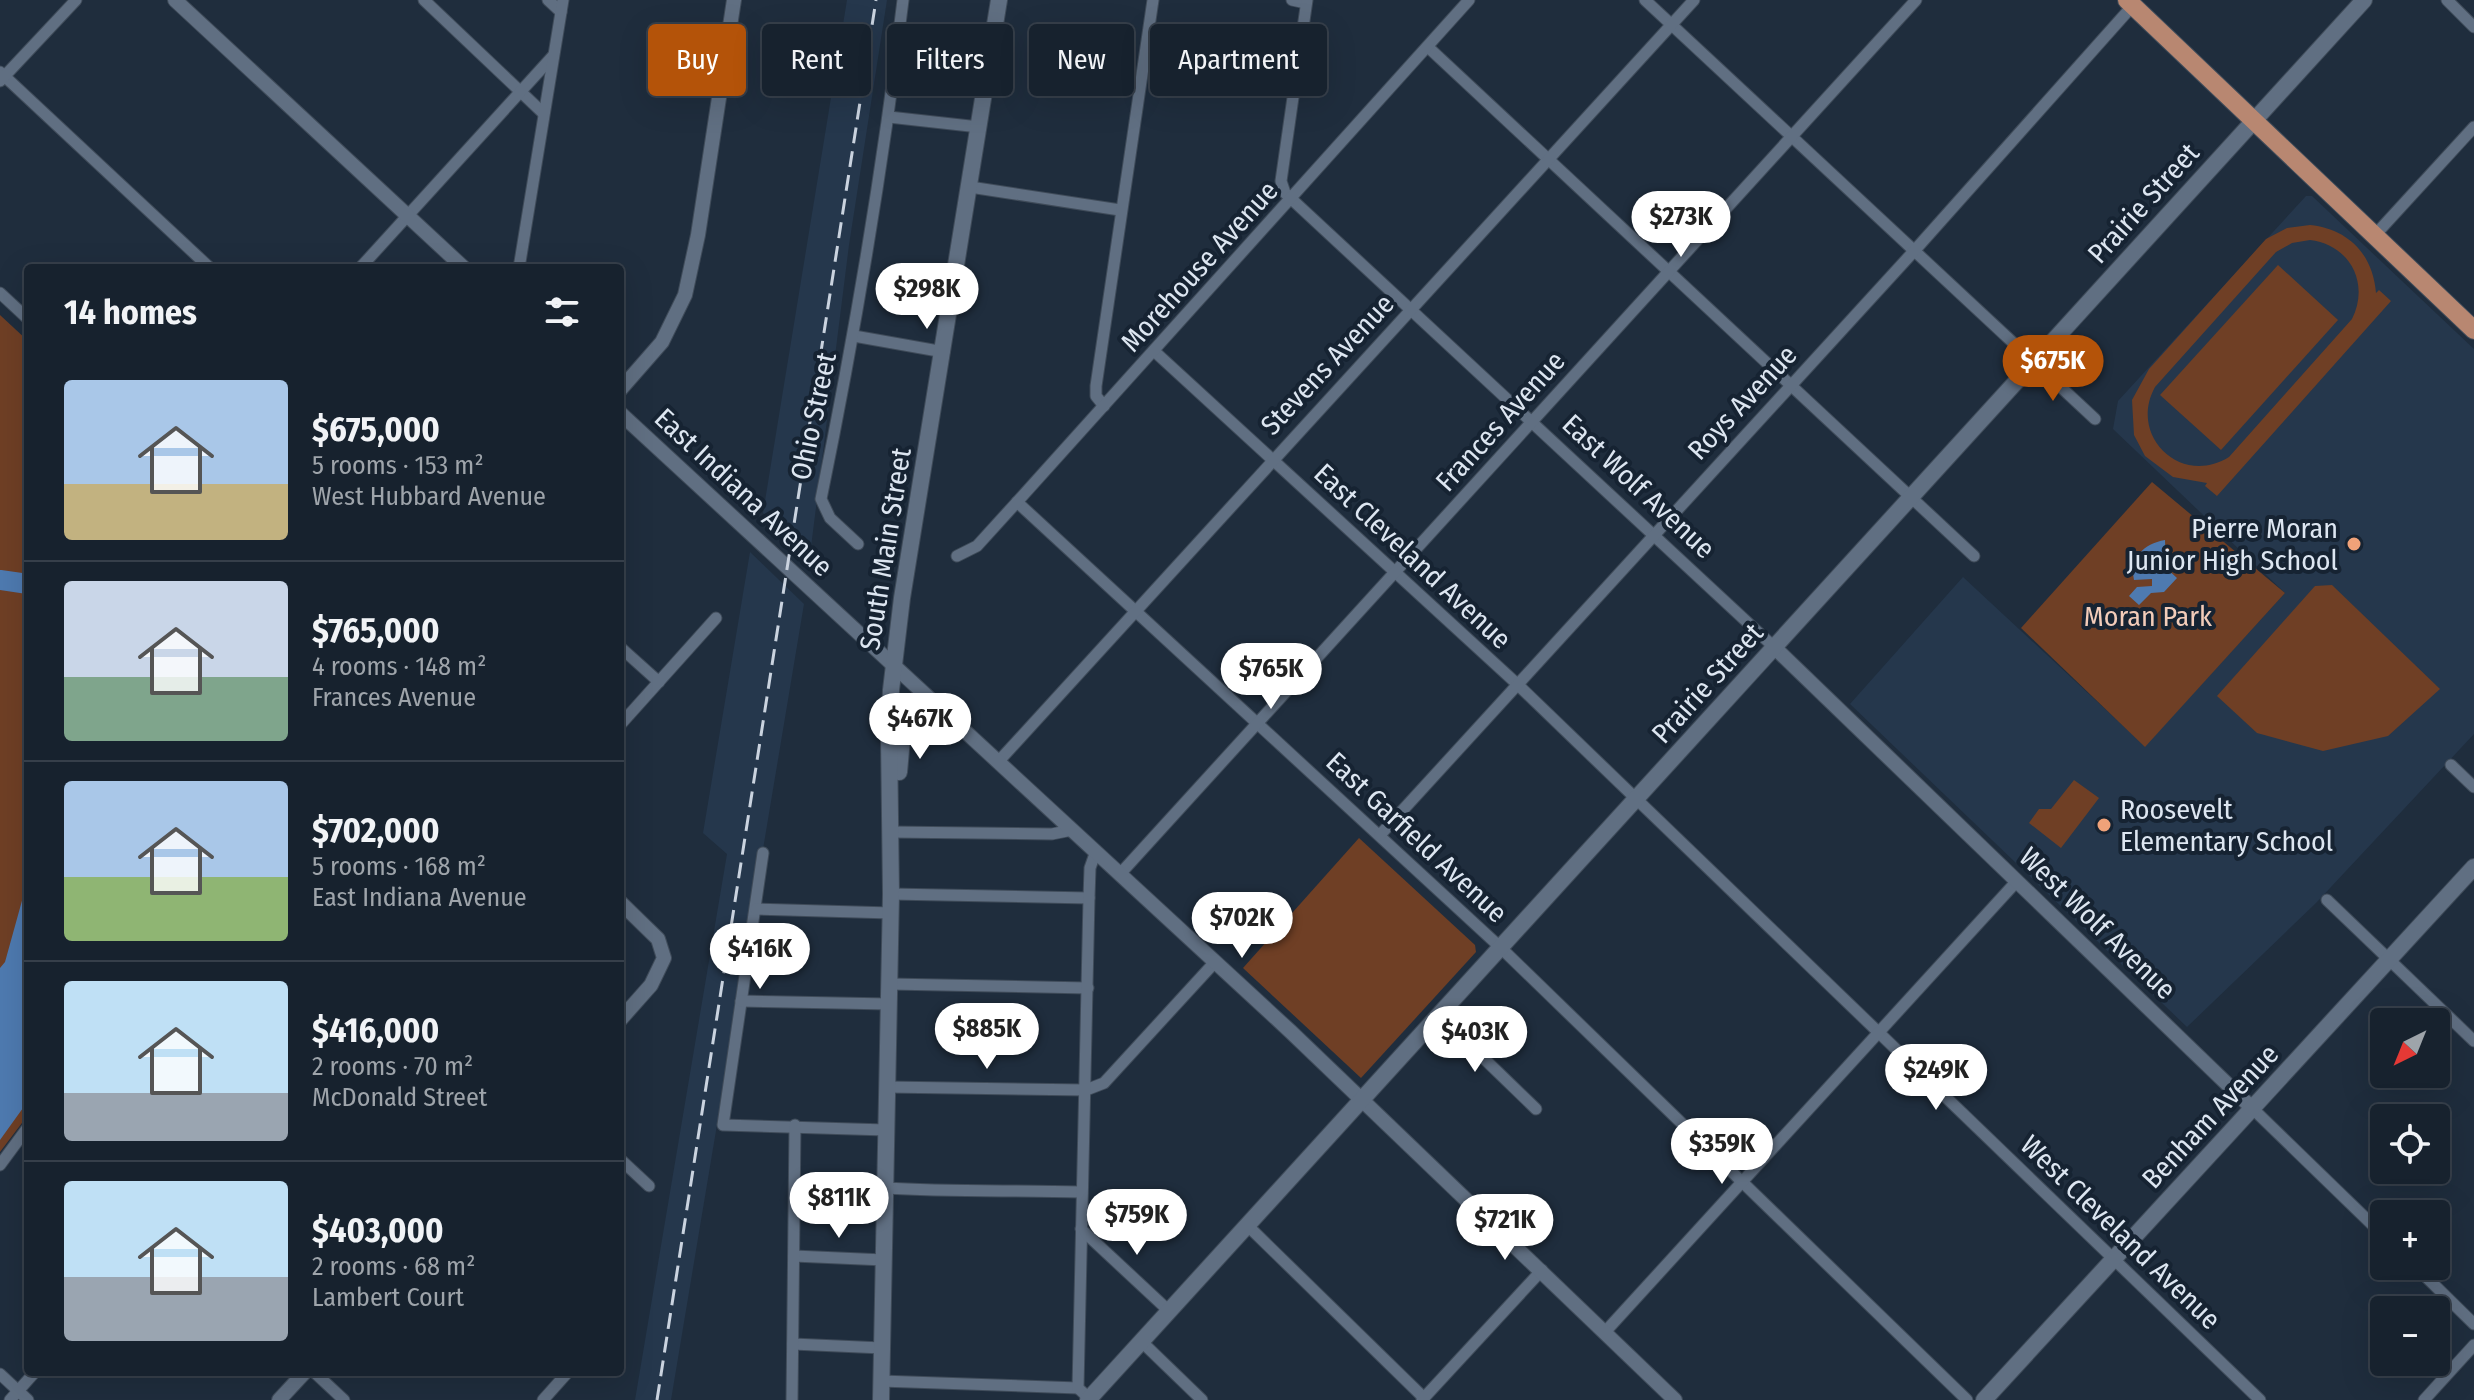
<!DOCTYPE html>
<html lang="en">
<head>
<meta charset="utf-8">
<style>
  :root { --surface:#17222e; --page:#202a36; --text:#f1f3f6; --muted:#9ea4aa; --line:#363f4a; --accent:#b45309 }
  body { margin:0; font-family:"Fira Sans Condensed",sans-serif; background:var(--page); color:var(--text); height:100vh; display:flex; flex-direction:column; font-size:30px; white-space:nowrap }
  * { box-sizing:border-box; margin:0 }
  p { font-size:26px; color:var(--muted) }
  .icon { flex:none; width:44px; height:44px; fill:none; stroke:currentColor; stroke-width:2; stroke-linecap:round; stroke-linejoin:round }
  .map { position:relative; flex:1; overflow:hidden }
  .details { position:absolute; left:24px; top:264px; width:600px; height:1112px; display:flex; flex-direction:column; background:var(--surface); border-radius:8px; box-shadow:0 8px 32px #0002,0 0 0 2px var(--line) }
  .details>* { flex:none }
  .banner { position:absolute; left:648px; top:24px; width:760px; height:72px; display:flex; gap:16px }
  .needle { width:52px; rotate:223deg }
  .controls { position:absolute; left:2370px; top:1008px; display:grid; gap:16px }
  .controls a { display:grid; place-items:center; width:80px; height:80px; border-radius:8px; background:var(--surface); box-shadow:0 8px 32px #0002,0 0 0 2px var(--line); font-size:40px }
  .price { position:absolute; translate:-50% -68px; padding:0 18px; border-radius:28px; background:#fff; color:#222; font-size:26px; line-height:52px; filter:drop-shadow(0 2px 4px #0008) }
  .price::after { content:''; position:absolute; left:50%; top:48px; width:24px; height:18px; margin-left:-12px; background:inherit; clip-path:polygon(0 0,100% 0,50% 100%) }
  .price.selected { background:var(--accent); color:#fff }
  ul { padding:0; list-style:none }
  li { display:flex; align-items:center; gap:24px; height:200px; padding:0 40px }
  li+li { border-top:2px solid var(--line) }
  li span { display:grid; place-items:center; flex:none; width:224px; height:160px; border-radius:8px; color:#555 }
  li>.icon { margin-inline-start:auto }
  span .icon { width:96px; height:96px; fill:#fffc; stroke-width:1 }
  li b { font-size:34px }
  h2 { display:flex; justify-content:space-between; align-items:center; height:96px; padding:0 40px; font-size:34px }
  .chip { padding:0 28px; border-radius:8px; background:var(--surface); box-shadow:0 8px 32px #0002,0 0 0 2px var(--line); font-size:28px; line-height:72px }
  .chip.selected { background:var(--accent); color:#fff }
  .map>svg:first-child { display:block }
  .built { fill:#25374c }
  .green { fill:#6f3f25; fill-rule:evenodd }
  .water { fill:#4e7ab0 }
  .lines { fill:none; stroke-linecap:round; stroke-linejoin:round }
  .river { stroke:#4e7ab0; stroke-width:20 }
  .minor-casing { stroke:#3f4b59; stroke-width:13 }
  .tertiary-casing { stroke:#3f4b59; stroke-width:16 }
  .secondary-casing { stroke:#3f4b59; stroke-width:18 }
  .primary-casing { stroke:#3f4b59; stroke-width:20 }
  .minor { stroke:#606f82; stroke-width:11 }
  .tertiary { stroke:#606f82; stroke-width:14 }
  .secondary { stroke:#606f82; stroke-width:16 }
  .primary { stroke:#b88771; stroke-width:18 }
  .rail { stroke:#cad3df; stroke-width:3; stroke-dasharray:16 8; stroke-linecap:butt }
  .poi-dot { fill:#f0a279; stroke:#162332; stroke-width:3 }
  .labels { text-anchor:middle; stroke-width:8; stroke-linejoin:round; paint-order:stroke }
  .street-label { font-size:28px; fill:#dde6f1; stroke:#162332 }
  .poi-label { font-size:28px; fill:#dde6f1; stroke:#162332; text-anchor:end }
  .park-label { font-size:28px; fill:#f2ccb9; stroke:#162332 }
</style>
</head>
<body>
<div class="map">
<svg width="2474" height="1400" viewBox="0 0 2474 1400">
  <rect width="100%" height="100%" fill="#1f2d3d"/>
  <g class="built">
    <path d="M 847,0 L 887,0 L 849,245 L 810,555 L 763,513 Z"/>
    <path d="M 2306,196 L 2312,196 L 2474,349 L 2474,734 L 2316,903 L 2187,1027 L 1850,704 L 1963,577 L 2145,746 L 2285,593 L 2113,429 L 2118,401 Z"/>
    <path d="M 750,552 L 804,604 L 671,1400 L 635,1400 L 727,854 L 703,833 Z"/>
  </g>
  <g class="green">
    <path d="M 2310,225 C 2348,229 2373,254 2376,293 L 2379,290 L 2391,301 L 2217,496 L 2205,486 L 2207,483 L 2173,477 L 2145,456 L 2134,435 L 2132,400 L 2149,369 L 2266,239 L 2287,228 ZM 2310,240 C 2350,245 2370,283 2352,319 L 2229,457 C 2181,487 2128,436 2155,387 L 2276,252 L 2292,243 Z"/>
    <path d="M 2278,265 L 2338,320 L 2221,450 L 2160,395 Z"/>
    <path d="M 0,315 L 28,341 L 28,1115 L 0,1152 Z"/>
    <path d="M 2152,482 L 2285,593 L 2145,747 L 2021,628 Z"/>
    <path d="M 2332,585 L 2440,689 L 2388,736 L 2323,751 L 2257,733 L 2217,696 L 2315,586 Z"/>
    <path d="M 2074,780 L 2099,798 L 2061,848 L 2029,823 L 2039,809 L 2051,809 Z"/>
    <path d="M 1359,838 L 1475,945 L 1476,952 L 1361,1078 L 1243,968 Z"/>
  </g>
  <g class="water">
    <path d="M 2165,540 L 2166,568 L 2177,578 L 2164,592 L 2151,593 L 2139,605 L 2129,596 L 2137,587 L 2152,586 L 2152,579 L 2134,580 C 2130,558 2143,544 2165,540 Z"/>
    <path d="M 28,879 L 28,1101 L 0,1140 L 0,968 L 5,962 Z"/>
  </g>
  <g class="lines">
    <path class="river" d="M 0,580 L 28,584"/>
    <defs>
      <g id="minor">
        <path d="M 424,0 L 542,112"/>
        <path d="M 548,0 L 561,12"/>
        <path d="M 1292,0 L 1306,3"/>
        <path d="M 1307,0 L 1281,181 L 1285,193 L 1774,647"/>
        <path d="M 1645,0 L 2095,419"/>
        <path d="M 2447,0 L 2474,27"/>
        <path d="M 1429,48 L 1974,556"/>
        <path d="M 0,72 L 210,268"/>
        <path d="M 0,81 L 76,0"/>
        <path d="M 889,117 L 979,127"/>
        <path d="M 970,187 L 1120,210"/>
        <path d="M 2376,234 L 2474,127"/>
        <path d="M 360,268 L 553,56"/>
        <path d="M 519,268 L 563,0"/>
        <path d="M 0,293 L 28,319"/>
        <path d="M 854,336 L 944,352"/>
        <path d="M 1154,351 L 1516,683 L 2260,1400"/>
        <path d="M 1104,406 L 1096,396 L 1096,386 L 1153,0"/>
        <path d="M 1017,502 L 1500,947 L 1967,1400"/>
        <path d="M 858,544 L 830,518 L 821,499 C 855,333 883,168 903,0"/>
        <path d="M 957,556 L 977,546 L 1017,502 L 1469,0"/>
        <path d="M 620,647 L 659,682"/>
        <path d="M 620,725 L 716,618"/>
        <path d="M 998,762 L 1694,0"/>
        <path d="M 2451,765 L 2474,787"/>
        <path d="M 891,832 L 1052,834 L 1072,830"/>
        <path d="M 1380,835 L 1915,250 L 2135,3"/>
        <path d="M 763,853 L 723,1125 L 886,1130"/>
        <path d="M 1120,874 L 1916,0"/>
        <path d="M 891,894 L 1089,898"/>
        <path d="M 2327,900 L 2474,1041"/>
        <path d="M 756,909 L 891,913"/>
        <path d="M 890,984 L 1088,988"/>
        <path d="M 741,1001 L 889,1004"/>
        <path d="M 1439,1015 L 1536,1109"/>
        <path d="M 887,1087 L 1086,1090 L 1104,1083 L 1215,962"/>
        <path d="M 2252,1108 L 2384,1236"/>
        <path d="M 620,1159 L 649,1186"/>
        <path d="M 0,1165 L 28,1127"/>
        <path d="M 885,1188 C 951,1192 1015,1190 1081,1192"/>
        <path d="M 1247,1225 L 1424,1398"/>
        <path d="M 1081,1229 L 1169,1311"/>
        <path d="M 794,1256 L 884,1260"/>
        <path d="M 2415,1266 L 2474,1324"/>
        <path d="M 1605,1332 L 2017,881"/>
        <path d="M 1142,1342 L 1202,1400"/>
        <path d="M 793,1344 L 882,1348"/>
        <path d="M 314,1372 L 344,1400"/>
        <path d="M 0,1374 L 28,1400"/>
        <path d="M 881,1381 L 1078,1388"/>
        <path d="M 1090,1399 L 1078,1388 L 1089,898 L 1090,868 L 1096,851"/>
        <path d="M 10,1400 L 35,1372"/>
        <path d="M 543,1400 L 568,1372"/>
        <path d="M 792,1400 L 795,1125"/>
        <path d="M 1422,1400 L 1542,1270"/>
        <path d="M 2424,1400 L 2474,1345"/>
      </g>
      <g id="tertiary">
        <path d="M 175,0 L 464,268"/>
        <path d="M 620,390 L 662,342 L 685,295 L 698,235 L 734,0"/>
        <path d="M 620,413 L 1290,1031 L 1675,1400"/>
        <path d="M 1774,647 L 2252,1108"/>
        <path d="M 620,902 L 658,939 L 664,958 L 651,985 L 620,1020"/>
        <path d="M 279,1400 L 305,1372"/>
      </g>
      <g id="secondary">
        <path d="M 899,772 L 902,739 L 911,723 L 931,719 L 953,723"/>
        <path d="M 881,1400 L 891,894 L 889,738 L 891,690 L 902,598 L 999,0"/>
        <path d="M 1088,1400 L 2364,0"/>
        <path d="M 1984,1400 L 2474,867"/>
      </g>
      <path id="primary" d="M 2127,0 L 2474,330"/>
    </defs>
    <use href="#minor" class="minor-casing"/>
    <use href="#tertiary" class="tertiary-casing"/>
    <use href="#secondary" class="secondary-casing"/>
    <use href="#primary" class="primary-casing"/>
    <use href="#minor" class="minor"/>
    <use href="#tertiary" class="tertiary"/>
    <use href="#secondary" class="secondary"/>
    <use href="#primary" class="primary"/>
    <path class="rail" d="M 657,1400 L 876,0"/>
  </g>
  <g class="poi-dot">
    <circle cx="2354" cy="544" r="8"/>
    <circle cx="2104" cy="825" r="8"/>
  </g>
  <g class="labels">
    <g class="street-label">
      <text transform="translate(2143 203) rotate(-48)" y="10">Prairie Street</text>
      <text transform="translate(1199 266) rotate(-48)" y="10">Morehouse Avenue</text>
      <text transform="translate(1327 364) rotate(-47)" y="10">Stevens Avenue</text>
      <text transform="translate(1742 402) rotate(-47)" y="10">Roys Avenue</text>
      <text transform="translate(813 416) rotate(-78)" y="10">Ohio Street</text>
      <text transform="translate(1500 421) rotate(-48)" y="10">Frances Avenue</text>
      <text transform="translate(1639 486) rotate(43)" y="10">East Wolf Avenue</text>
      <text transform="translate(744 492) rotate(43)" y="10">East Indiana Avenue</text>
      <text transform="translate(885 549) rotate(-81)" y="10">South Main Street</text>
      <text transform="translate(1413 556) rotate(43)" y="10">East Cleveland Avenue</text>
      <text transform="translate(1707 683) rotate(-48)" y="10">Prairie Street</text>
      <text transform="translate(1417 837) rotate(43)" y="10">East Garfield Avenue</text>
      <text transform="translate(2098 923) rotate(44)" y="10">West Wolf Avenue</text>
      <text transform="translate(2210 1116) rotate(-47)" y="10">Benham Avenue</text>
      <text transform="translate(2121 1232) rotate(44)" y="10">West Cleveland Avenue</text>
    </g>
    <g class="poi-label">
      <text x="2338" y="538">Pierre Moran<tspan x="2338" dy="32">Junior High School</tspan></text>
      <text x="2120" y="819" text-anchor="start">Roosevelt<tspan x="2120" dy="32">Elementary School</tspan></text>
    </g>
    <g class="park-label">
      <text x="2148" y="626">Moran Park</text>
    </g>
  </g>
</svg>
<div class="controls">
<a><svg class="needle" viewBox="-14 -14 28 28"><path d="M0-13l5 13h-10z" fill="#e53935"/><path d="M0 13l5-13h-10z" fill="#9ea4aa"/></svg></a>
<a><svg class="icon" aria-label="locate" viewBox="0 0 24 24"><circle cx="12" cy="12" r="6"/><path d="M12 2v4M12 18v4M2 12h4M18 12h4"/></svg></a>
<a>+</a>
<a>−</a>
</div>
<b class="price" style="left:1681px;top:259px">$273K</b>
<b class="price" style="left:927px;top:331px">$298K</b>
<b class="price selected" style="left:2053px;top:403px">$675K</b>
<b class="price" style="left:1271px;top:711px">$765K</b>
<b class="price" style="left:920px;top:761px">$467K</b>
<b class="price" style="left:1242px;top:960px">$702K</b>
<b class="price" style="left:760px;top:991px">$416K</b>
<b class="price" style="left:987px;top:1071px">$885K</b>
<b class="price" style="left:1475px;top:1074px">$403K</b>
<b class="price" style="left:1936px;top:1112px">$249K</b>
<b class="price" style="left:1722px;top:1186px">$359K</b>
<b class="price" style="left:839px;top:1240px">$811K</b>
<b class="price" style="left:1137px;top:1257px">$759K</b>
<b class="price" style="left:1505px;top:1262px">$721K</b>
<div class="banner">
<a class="chip selected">Buy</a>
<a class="chip">Rent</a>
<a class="chip">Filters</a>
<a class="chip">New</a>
<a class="chip">Apartment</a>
</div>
<section class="details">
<h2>14 homes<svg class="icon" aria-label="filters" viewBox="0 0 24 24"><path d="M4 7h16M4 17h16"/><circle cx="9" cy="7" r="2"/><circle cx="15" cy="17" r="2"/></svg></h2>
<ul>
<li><span style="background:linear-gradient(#a9c7e8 65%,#c2b280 0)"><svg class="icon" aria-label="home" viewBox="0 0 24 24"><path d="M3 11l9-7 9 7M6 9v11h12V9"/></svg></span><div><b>$675,000</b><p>5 rooms · 153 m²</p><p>West Hubbard Avenue</p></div></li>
<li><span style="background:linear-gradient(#c9d6e8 60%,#7fa58c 0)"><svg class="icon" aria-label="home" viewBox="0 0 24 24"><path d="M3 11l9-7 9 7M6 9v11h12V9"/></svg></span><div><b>$765,000</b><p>4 rooms · 148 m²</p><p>Frances Avenue</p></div></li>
<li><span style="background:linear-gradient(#a9c7e8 60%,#8fb573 0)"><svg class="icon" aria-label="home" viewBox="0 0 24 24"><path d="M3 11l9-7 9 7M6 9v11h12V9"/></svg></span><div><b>$702,000</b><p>5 rooms · 168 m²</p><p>East Indiana Avenue</p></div></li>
<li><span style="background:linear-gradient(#bfe0f5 70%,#9aa5b1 0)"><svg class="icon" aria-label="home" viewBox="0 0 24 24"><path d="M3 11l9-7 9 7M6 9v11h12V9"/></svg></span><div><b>$416,000</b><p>2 rooms · 70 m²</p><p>McDonald Street</p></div></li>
<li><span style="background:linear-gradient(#bfe0f5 60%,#9aa5b1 0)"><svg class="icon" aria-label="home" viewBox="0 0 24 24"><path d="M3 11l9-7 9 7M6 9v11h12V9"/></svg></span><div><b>$403,000</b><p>2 rooms · 68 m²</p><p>Lambert Court</p></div></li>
</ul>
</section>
</div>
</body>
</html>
